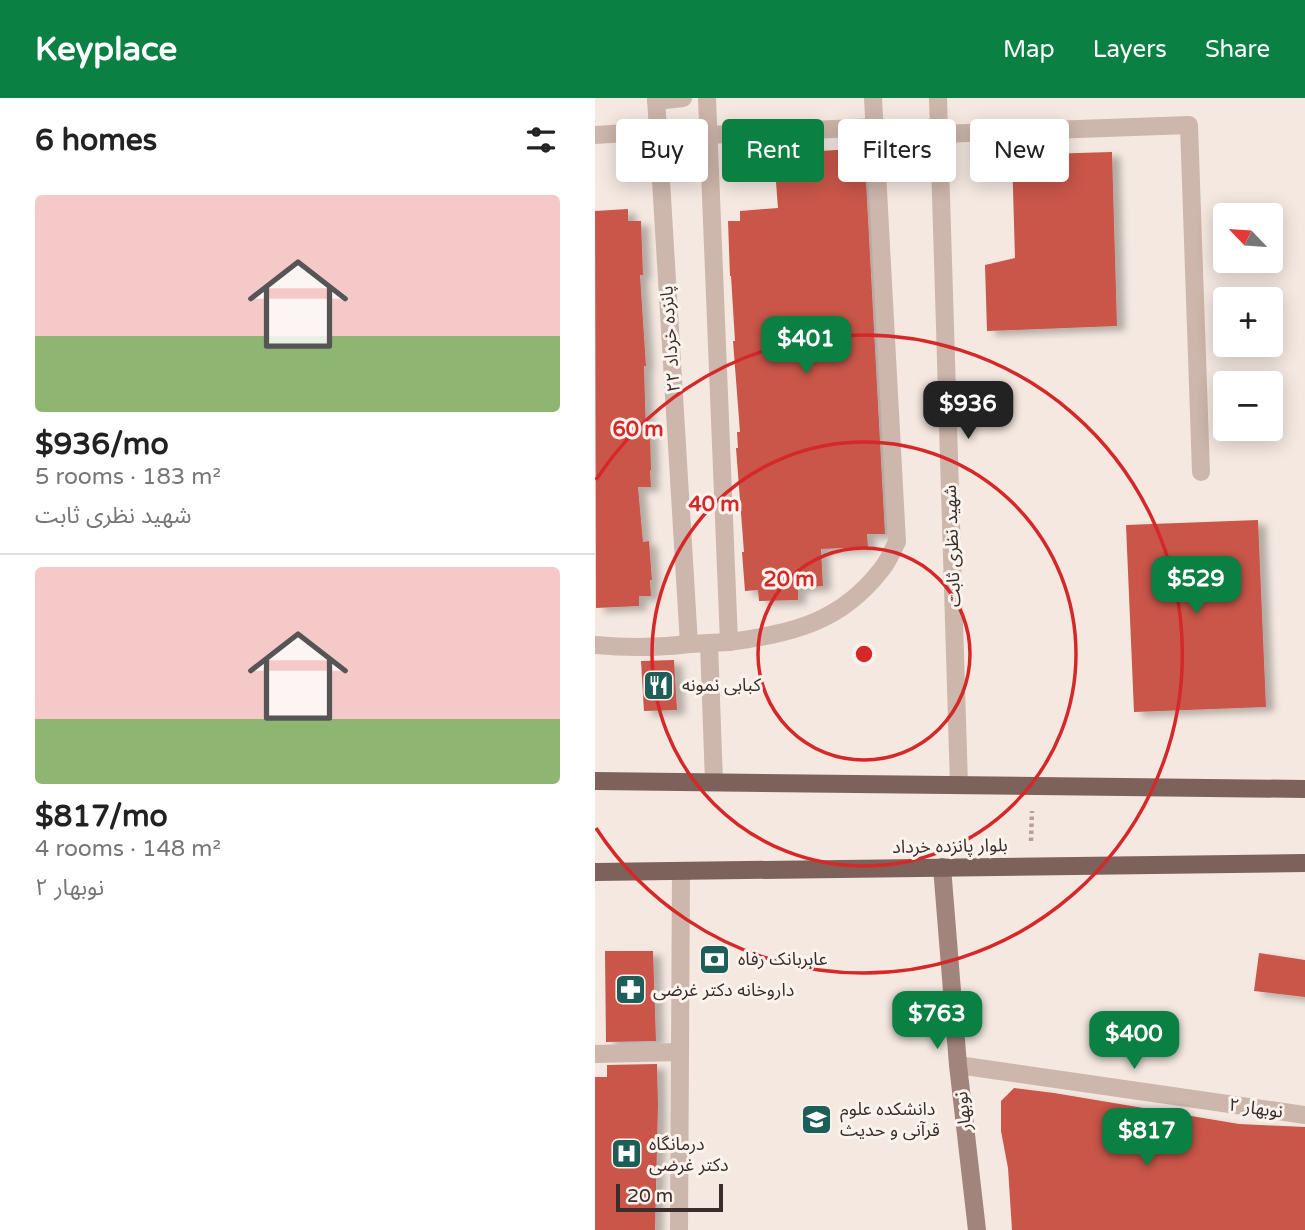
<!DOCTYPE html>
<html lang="en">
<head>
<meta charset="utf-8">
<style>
  :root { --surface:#fff; --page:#f2f2f2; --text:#222; --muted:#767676; --line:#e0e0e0; --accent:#0b8043 }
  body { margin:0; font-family:"Varela Round","Noto Sans Arabic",sans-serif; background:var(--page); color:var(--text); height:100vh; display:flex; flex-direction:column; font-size:26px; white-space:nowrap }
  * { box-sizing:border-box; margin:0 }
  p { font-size:23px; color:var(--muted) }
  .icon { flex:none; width:38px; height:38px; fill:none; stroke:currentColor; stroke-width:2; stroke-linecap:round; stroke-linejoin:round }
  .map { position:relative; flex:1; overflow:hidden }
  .drawer { display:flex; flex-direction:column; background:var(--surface); width:595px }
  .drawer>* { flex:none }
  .guide { position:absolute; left:21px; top:21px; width:583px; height:63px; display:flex; gap:14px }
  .needle { width:46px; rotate:295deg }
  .fabs { position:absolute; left:618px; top:105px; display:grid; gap:14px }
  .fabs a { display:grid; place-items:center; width:70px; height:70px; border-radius:7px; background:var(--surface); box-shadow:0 4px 18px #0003; font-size:35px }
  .scale { position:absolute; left:21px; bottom:18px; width:107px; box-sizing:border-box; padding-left:7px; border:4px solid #3b2d2b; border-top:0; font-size:19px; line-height:24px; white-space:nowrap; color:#3b2d2b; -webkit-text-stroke:5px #fbf3ed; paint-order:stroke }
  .price { position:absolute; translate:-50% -60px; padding:0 16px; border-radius:14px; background:var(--accent); color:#fff; font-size:23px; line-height:46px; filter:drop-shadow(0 2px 4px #0008) }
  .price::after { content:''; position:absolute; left:50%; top:42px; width:21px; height:16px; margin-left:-10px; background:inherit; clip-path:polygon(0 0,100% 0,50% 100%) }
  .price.active { background:#222; color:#fff }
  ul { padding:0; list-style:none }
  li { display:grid; align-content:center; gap:14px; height:371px; padding:0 35px }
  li+li { border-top:2px solid var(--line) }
  li span { display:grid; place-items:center; height:217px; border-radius:7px; color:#555 }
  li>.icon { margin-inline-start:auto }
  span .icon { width:126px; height:126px; fill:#fffc; stroke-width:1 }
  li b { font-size:30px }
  h2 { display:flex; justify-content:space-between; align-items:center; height:84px; padding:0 35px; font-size:30px }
  .pill { padding:0 24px; border-radius:7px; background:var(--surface); box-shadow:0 4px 18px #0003; font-size:24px; line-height:63px }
  .pill.active { background:var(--accent); color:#fff }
  header { display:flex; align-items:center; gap:42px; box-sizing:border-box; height:98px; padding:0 35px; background:var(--accent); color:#fff }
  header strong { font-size:33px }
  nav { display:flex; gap:38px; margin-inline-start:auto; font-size:24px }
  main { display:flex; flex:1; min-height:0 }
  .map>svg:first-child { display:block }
  .building { fill:#c9564a; filter:url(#shadow) }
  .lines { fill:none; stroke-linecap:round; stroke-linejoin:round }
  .path { stroke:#b99f95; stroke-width:4.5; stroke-dasharray:3.5 3.5; stroke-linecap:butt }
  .lane { stroke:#cdb6ab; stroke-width:18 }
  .street { stroke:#cdb6ab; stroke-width:18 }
  .secondary { stroke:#a1847c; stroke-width:18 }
  .primary { stroke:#7d625b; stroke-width:18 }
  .ring { fill:none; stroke:#d62828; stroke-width:3.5 }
  .labels { text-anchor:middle; stroke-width:6; stroke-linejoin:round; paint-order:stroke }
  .street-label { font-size:18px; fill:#3b2d2b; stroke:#fbf3ed }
  .poi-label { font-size:18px; fill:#3b2d2b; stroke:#fbf3ed; text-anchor:start }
  .centre { fill:#d62828; stroke:#fbf3ed; stroke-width:3.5 }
  .ring-label { font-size:21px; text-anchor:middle; font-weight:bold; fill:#d62828; stroke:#fbf3ed; stroke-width:6; stroke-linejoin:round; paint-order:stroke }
</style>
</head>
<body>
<header>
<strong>Keyplace</strong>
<nav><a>Map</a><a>Layers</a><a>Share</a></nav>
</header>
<main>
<section class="drawer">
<h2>6 homes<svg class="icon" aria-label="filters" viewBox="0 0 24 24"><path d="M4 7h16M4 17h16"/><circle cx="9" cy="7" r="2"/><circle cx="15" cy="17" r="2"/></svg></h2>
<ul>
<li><span style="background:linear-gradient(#f6c9c9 65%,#8fb573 0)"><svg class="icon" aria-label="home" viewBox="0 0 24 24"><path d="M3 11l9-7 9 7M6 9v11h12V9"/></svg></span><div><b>$936/mo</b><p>5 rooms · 183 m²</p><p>شهید نظری ثابت</p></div></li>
<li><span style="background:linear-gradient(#f6c9c9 70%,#8fb573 0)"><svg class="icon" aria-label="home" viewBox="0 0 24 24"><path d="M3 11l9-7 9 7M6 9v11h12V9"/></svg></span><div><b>$817/mo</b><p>4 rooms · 148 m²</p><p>نوبهار ۲</p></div></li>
</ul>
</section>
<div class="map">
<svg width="710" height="1132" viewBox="0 0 710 1132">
  <defs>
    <filter id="shadow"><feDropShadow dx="8" dy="4.5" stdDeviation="3.5" flood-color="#0004"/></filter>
  </defs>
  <rect width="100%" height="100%" fill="#f4e8e0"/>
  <g class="building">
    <path d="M 257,51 L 257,65 L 270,64 L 290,436 L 272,436 L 273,449 L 226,451 L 228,488 L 203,490 L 203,502 L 164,503 L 163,492 L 150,493 L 147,454 L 149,454 L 141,350 L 143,350 L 142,334 L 145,334 L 138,243 L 140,243 L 136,178 L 135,178 L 133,123 L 145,123 L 145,113 L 183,110 L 181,84 L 189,84 L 188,71 L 209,70 L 209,54 Z"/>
    <path d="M 517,54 L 522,228 L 392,233 L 390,167 L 420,160 L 417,57 Z"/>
    <path d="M 33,111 L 33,123 L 46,123 L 48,177 L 45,177 L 51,268 L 49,268 L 51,334 L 55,334 L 56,372 L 55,373 L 56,389 L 43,389 L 48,444 L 54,443 L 57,482 L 55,482 L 56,498 L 44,498 L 44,508 L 1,510 L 0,113 Z"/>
    <path d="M 663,422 L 671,609 L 539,614 L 531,427 Z"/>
    <path d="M 79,562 L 82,612 L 49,613 L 46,563 Z"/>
    <path d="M 10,853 L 58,853 L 61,943 L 11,944 Z"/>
    <path d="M 664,855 L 710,862 L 710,899 L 659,893 Z"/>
    <path d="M 62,966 L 63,1007 L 60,1132 L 0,1132 L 0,979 L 12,979 L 12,967 Z"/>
    <path d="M 419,990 L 459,995 L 644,1026 L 710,1029 L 710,1132 L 417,1132 L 413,1070 L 406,1033 L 406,1003 Z"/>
  </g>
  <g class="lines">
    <path class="path" d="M 436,743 L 437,713"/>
    <g class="lane">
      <path d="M 344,36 L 594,27 L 606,374"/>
      <path d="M 0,37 L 62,33"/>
      <path d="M 114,37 L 280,29"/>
      <path d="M 134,544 C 197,535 245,525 286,472 C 293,464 297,453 302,444 L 278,0"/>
      <path d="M 0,547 C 32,550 62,550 94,546"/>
      <path d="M 0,956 L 85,954"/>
      <path d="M 84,1132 L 86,773"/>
    </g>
    <g class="street">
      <path d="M 61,0 L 94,546 L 134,544 L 112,0"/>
      <path d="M 343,0 L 364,687"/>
      <path d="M 61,3 L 88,0"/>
      <path d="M 65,74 L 115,73"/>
      <path d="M 114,546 L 119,684"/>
      <path d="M 363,967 L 710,1017"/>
    </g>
    <path class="secondary" d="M 347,769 L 363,967 L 382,1132"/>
    <g class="primary">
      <path d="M 0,683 L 710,691"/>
      <path d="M 0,774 L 710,765"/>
    </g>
  </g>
  <g class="ring">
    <circle cx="269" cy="556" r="106"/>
    <circle cx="269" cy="556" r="212"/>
    <path d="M1 382A319 319 0 1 1 1 730"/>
  </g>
  <defs>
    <symbol id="restaurant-square" viewBox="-11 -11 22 22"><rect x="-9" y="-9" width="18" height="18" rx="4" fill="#1e5e59" stroke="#fbf3ed"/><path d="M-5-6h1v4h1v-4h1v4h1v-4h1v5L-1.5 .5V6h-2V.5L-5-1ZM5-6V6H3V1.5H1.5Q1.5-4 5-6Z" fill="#fff"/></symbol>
    <symbol id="bank-square" viewBox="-11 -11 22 22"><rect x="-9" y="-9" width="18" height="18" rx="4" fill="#1e5e59" stroke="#fbf3ed"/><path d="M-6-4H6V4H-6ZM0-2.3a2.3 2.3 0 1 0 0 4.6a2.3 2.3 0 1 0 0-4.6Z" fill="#fff"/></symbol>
    <symbol id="pharmacy-square" viewBox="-11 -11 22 22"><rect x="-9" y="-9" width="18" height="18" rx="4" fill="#1e5e59" stroke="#fbf3ed"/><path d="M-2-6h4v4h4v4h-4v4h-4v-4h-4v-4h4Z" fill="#fff"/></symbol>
    <symbol id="university-square" viewBox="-11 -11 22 22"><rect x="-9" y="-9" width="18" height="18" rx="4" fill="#1e5e59" stroke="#fbf3ed"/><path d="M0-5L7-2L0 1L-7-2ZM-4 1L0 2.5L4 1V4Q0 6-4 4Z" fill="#fff"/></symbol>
    <symbol id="hospital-square" viewBox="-11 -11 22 22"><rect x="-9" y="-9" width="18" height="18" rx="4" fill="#1e5e59" stroke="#fbf3ed"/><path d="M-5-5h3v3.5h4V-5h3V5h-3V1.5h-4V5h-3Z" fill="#fff"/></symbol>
  </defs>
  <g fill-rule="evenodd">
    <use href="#restaurant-square" x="46" y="570" width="35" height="35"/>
    <use href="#bank-square" x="102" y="844" width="35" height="35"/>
    <use href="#pharmacy-square" x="18" y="874" width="35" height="35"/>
    <use href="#university-square" x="204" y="1004" width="35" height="35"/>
    <use href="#hospital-square" x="14" y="1038" width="35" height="35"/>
  </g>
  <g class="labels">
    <g class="street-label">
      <text transform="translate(75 241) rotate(-94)" y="6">پانزده خرداد ۲۲</text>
      <text transform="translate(357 448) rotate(-92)" y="6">شهید نظری ثابت</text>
      <text transform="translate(355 748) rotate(-1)" y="6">بلوار پانزده خرداد</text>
      <text transform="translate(661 1010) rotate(8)" y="6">نوبهار ۲</text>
      <text transform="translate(368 1013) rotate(-97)" y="6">نوبهار</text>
    </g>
    <g class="poi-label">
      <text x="87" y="593">کبابی نمونه</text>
      <text x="143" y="867">عابربانک رفاه</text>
      <text x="58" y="898">داروخانه دکتر غرضی</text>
      <text x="245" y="1017">دانشکده علوم<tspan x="245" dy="21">قرآنی و حدیث</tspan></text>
      <text x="54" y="1052">درمانگاه<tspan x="54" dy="21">دکتر غرضی</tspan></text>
    </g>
  </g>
  <circle cx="269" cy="556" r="10" class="centre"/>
  <g class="ring-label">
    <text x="43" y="338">60 m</text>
    <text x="119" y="413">40 m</text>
    <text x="194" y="488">20 m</text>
  </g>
</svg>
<div class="fabs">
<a><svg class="needle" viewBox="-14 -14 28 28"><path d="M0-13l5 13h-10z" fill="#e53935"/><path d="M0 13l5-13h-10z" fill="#767676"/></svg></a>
<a>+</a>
<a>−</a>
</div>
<div class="scale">20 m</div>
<b class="price" style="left:211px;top:278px">$401</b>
<b class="price active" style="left:373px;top:343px">$936</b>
<b class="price" style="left:601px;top:518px">$529</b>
<b class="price" style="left:342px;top:953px">$763</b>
<b class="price" style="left:539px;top:973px">$400</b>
<b class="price" style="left:552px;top:1070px">$817</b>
<div class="guide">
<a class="pill">Buy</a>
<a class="pill active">Rent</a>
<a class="pill">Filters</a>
<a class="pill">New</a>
</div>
</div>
</main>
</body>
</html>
